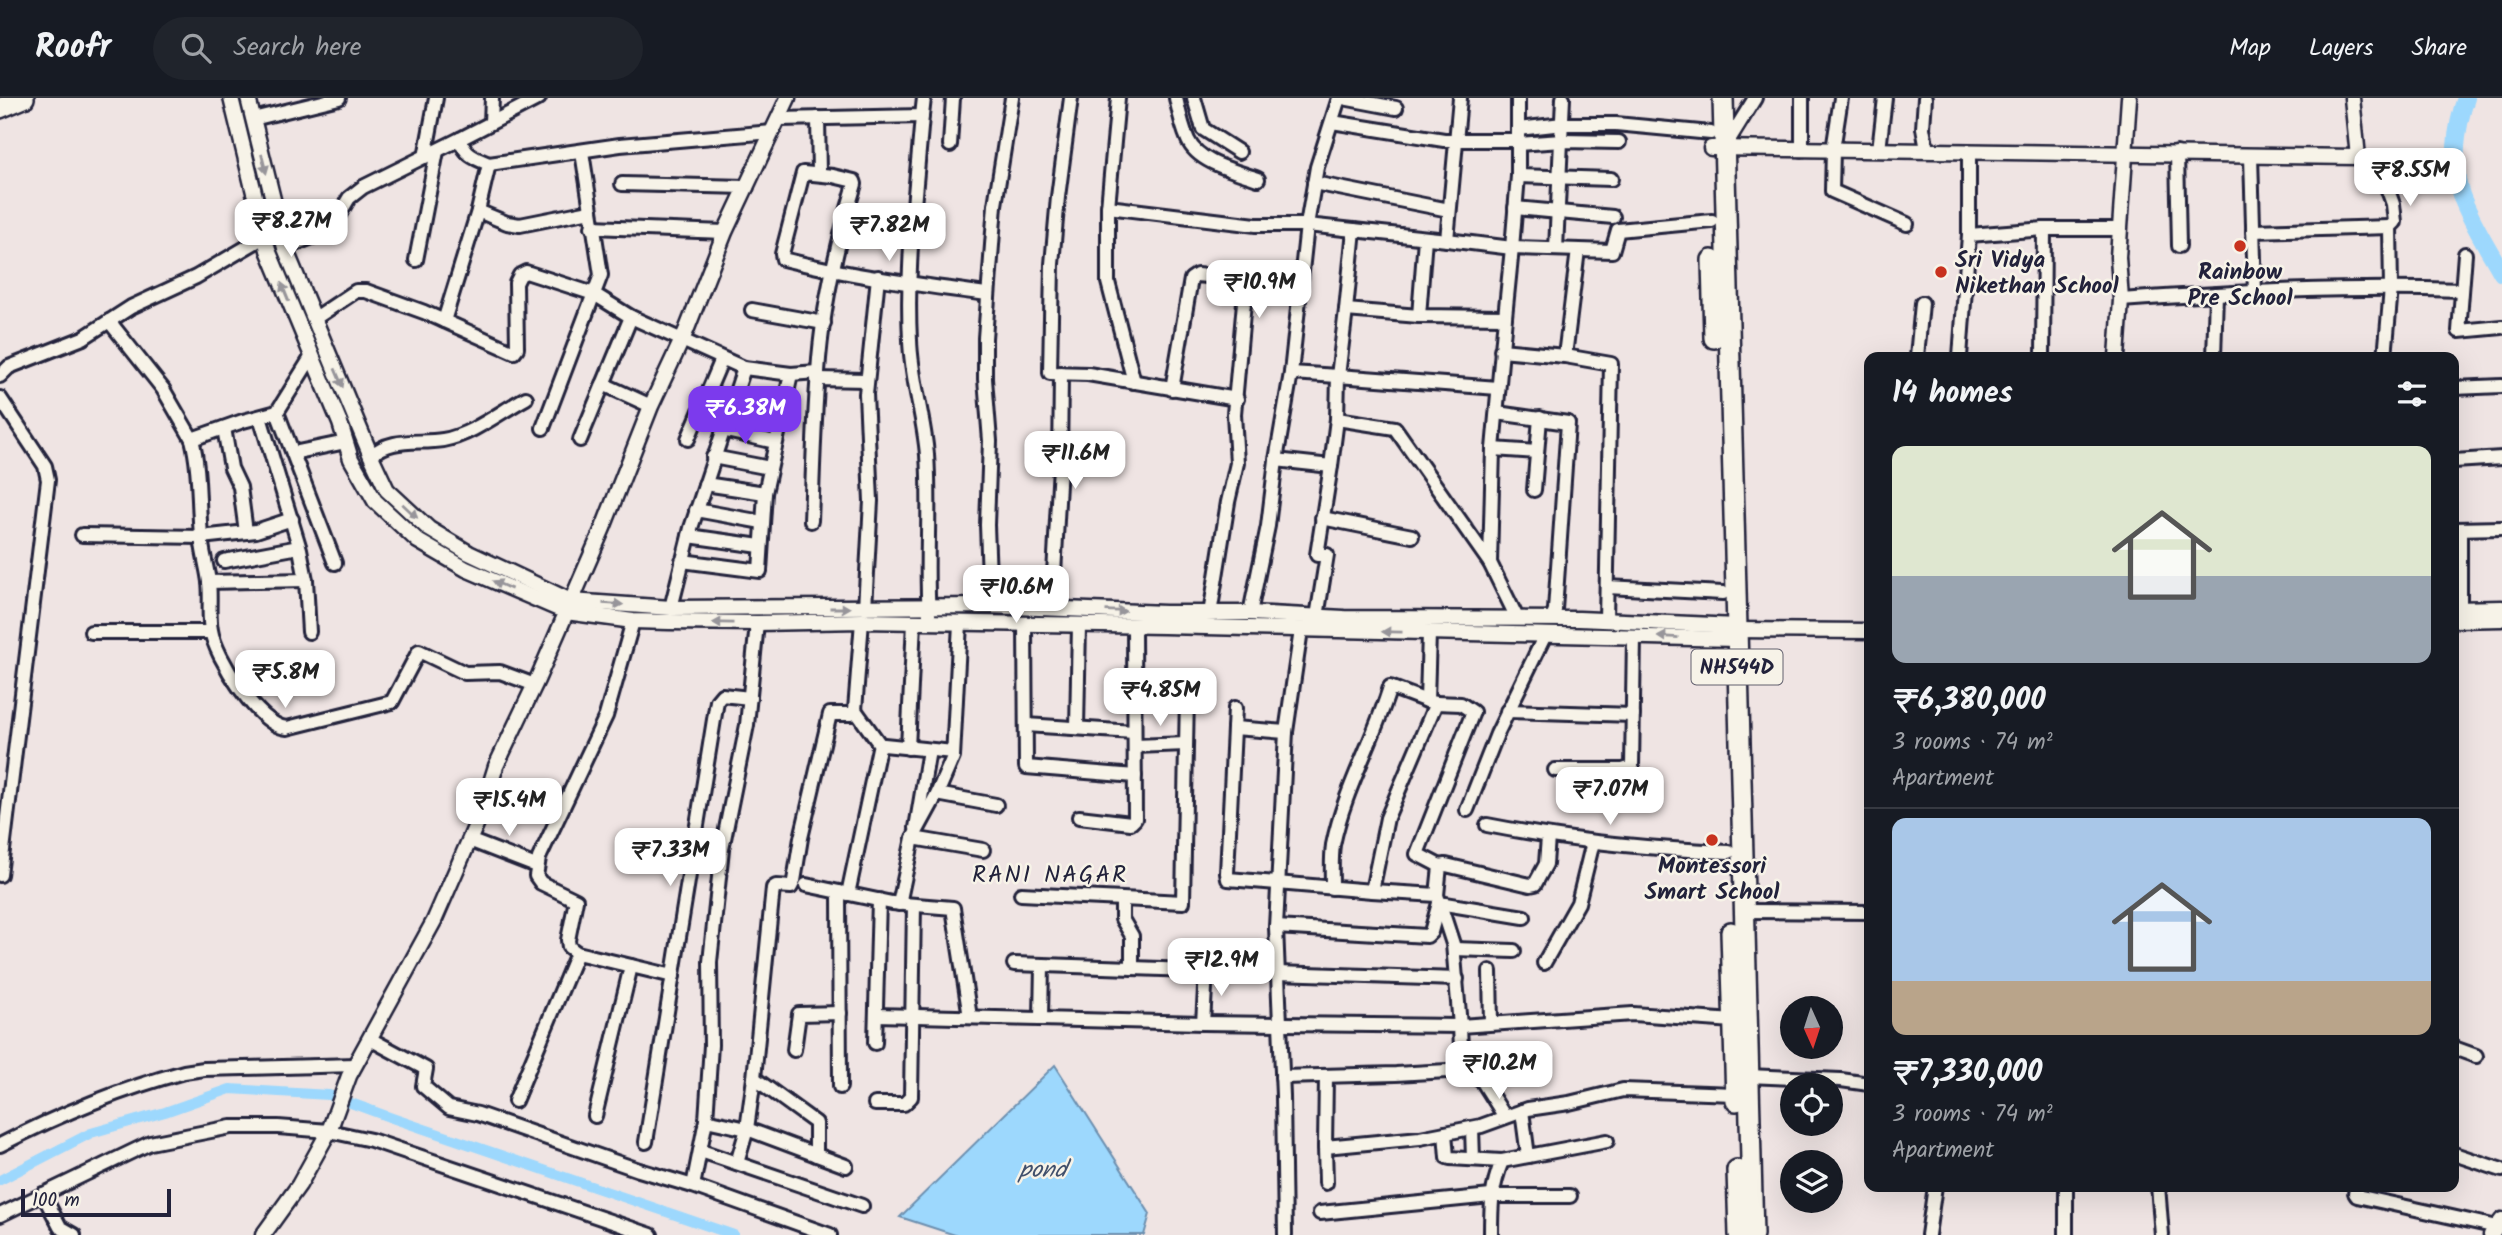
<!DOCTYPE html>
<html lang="en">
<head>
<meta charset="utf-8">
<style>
  :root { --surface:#171b24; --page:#20242c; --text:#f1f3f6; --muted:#9ea1a6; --line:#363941; --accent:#7c3aed }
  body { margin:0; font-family:Kalam,sans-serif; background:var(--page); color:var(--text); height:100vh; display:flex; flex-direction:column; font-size:26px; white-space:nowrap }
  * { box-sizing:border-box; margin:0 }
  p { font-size:23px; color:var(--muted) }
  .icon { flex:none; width:38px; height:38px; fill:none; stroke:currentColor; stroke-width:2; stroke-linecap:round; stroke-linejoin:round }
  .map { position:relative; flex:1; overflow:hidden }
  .sheet { position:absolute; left:1864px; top:254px; width:595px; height:840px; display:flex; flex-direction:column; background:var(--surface); border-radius:14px; box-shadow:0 7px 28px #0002 }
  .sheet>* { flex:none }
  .needle { width:46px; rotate:177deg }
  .buttons { position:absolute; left:1780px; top:898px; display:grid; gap:14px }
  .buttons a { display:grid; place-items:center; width:63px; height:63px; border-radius:50%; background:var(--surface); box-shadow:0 7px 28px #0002; font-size:35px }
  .scale { position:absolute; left:21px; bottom:18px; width:150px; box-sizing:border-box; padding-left:7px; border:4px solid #22223b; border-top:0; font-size:19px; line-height:24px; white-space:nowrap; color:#22223b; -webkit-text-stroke:5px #f7f3e8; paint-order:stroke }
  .price { position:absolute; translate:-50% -60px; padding:0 16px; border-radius:14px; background:#fff; color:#222; font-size:23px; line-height:46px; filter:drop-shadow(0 2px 4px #0008) }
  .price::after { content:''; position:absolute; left:50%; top:42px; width:21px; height:16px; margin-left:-10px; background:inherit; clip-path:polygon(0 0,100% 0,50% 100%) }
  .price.active { background:var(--accent); color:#fff }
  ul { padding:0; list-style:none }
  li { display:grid; align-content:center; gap:14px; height:371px; padding:0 28px }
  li+li { border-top:2px solid var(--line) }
  li span { display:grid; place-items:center; height:217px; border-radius:14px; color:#555 }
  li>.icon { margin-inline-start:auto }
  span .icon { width:126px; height:126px; fill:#fffc; stroke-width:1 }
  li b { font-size:30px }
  h2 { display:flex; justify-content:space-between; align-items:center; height:84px; padding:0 28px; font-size:30px }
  header { display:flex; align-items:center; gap:42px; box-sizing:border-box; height:98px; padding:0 35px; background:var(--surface); border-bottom:2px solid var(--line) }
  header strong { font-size:33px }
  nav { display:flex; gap:38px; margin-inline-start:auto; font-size:24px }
  .search { width:490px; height:63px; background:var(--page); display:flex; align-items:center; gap:18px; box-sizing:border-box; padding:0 24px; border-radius:38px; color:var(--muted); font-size:26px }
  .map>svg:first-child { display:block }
  .water { fill:#9dd8fd; stroke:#6c8faf; stroke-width:2 }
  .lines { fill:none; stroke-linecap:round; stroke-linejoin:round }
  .canal { stroke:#9dd8fd; stroke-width:10 }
  .river { stroke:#9dd8fd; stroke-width:18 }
  .minor-casing { stroke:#22223b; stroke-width:18 }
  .tertiary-casing { stroke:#22223b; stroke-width:19 }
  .trunk-casing { stroke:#22223b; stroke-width:24 }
  .minor { stroke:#f7f3e8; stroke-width:12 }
  .tertiary { stroke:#f7f3e8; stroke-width:14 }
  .trunk { stroke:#f7f3e8; stroke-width:19 }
  .oneway { fill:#97959a }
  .poi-dot { fill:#c8321e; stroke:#f7f3e8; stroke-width:2.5 }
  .labels { text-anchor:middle; stroke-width:5; stroke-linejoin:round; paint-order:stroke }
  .shield { fill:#f7f3e8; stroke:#62616f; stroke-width:2 }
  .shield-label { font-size:21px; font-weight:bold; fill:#22223b }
  .poi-label { font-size:23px; font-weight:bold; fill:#22223b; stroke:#f7f3e8 }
  .neighbourhood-label { font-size:24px; letter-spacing:2px; fill:#22223b; stroke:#f7f3e8 }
  .water-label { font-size:24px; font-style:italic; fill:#41506c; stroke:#f7f3e8 }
</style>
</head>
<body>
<header>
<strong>Roofr</strong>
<div class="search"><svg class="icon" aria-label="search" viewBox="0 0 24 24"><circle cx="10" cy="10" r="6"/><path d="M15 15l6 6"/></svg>Search here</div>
<nav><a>Map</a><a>Layers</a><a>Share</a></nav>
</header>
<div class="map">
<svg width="2502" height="1137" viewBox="0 0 2502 1137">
  <rect width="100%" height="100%" fill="#efe4e3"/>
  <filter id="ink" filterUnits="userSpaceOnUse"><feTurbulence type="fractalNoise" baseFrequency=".0143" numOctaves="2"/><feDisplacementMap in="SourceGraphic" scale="14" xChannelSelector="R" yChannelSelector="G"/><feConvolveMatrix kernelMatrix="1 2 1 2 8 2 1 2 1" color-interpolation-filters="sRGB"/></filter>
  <g filter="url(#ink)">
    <path class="water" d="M 1055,967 L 1150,1116 L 1144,1137 L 955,1137 L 900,1119 Z"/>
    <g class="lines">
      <path class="canal" d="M 0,1082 L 91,1035 L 165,1014 L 230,991 L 329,997 L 392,1020 L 734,1137"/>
      <path class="river" d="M 2466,0 C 2456,28 2451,69 2461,97 C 2471,124 2488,150 2502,175"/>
      <defs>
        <g id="minor">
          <path d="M 539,0 L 460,41 C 465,57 474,60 489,66 L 478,113 L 507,125 L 520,127 L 590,113"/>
          <path d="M 1071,0 L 1058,99 L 1052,166 L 1050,275 L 1088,276 L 1237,301"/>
          <path d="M 1118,0 L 1108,109 L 1256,127 L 1307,127 L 1291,275 L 1276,362"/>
          <path d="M 1176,0 C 1179,14 1182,29 1188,42 C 1198,65 1236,73 1258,81"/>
          <path d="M 1194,0 L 1203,31 L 1239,54"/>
          <path d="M 1339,0 L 1317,69 L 1307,127 L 1447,142"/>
          <path d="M 1343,0 L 1396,10"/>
          <path d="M 1460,0 L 1447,142 L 1512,150 L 1518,78 L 1518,0"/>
          <path d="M 1841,0 L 1833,52 L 1832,93 L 1907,126"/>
          <path d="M 1925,0 L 1923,30 L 1927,52"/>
          <path d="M 922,18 C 916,93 906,167 910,242 C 911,281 924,318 927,357 C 931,411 925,464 929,517"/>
          <path d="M 818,20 L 819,76"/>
          <path d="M 253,21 L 339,0"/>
          <path d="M 779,21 L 922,18 L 924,0"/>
          <path d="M 491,24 L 492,0"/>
          <path d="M 1332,24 L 1444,42 L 1518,42"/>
          <path d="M 1518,31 L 1563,26 L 1616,26 L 1711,35"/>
          <path d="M 1518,46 L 1562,43 L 1619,44"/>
          <path d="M 950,47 L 953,0"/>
          <path d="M 1724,50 L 1755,0"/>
          <path d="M 1802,52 L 1802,0"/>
          <path d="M 1879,52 L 1885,0"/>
          <path d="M 2177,55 L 2179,148"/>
          <path d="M 2251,58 L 2255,196"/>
          <path d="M 425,59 L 436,0"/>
          <path d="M 489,66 L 620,47 L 773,34"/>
          <path d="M 1518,78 L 1611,81"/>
          <path d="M 1314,85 L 1449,112"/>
          <path d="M 622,86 L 747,89"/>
          <path d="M 1108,109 L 1108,184 L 1134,284"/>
          <path d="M 1515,110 L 1613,119"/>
          <path d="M 592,129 L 725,134"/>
          <path d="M 1354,132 L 1346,212 L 1419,218 L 1505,219 L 1512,150 L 1612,153 L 1618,132 L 1712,123"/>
          <path d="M 2253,133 L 2390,129"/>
          <path d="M 1969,137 L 2044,131"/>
          <path d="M 285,150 L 330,132 L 349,100 L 363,89 L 460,41"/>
          <path d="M 1556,151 L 1563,0"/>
          <path d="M 2465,156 L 2459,233 L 2502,229"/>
          <path d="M 416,162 L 437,53"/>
          <path d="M 2121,202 C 2234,194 2349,188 2462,192"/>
          <path d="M 752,212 L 824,225"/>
          <path d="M 1419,218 L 1425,140"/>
          <path d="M 1505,219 L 1493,351 L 1490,465 L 1517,520"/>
          <path d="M 314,221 L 356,193 L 366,193 L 424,214 L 514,254 L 517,250 L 516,185 L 520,177 L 526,174 L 594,196 L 631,219 L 744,270 L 791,276 L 817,274"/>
          <path d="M 109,223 L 163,291 L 192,341 L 243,323 L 277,314 L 312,258"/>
          <path d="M 444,223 L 478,113"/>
          <path d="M 1501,252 L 1565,258 L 1611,266 L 1606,522"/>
          <path d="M 1565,258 L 1578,152"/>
          <path d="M 1917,259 L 1922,205"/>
          <path d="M 1960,259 L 1969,137 L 1969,53"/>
          <path d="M 2043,259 L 2044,131 L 2120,131"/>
          <path d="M 2214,259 L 2216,196"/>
          <path d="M 2385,259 L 2391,190 L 2390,129 L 2395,124 L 2393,106 L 2385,84"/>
          <path d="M 1291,275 L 1338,278 L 1346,212"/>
          <path d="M 0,278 L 9,269 L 83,240 L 131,209 L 196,179 L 264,139"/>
          <path d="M 817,281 L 867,282"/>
          <path d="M 603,286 L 651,308"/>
          <path d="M 2454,290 L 2502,288"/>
          <path d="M 1172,291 L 1191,181 L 1197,177 L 1246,182"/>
          <path d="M 0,300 L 45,368 L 48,382 L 0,777"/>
          <path d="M 731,308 L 781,317"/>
          <path d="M 277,314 L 335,465"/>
          <path d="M 1497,315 L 1568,325 L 1555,512 L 1552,520"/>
          <path d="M 260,319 L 300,451 L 306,482 L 309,534"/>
          <path d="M 1337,321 L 1338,278 L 1498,290"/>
          <path d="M 224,330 L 231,370 L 240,389 L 246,434"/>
          <path d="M 543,330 L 601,177 L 582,54"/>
          <path d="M 722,332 L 775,344"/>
          <path d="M 192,341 C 200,372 198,405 201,437 C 202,453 207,468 209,484 C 211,500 208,517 211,532 C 215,559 259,628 287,630 L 392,604 L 419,553 L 465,575 L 500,574 L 535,587"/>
          <path d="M 688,341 L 722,261"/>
          <path d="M 580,342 L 631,219"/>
          <path d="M 1493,351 L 1537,354"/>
          <path d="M 293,355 L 346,344"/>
          <path d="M 371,358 C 390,339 418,346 443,342 C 472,337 500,314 526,300"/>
          <path d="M 713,359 L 770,370"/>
          <path d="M 2454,363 L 2502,360"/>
          <path d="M 705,386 L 765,395"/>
          <path d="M 1534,392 L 1540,320"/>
          <path d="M 696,412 L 762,424"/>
          <path d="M 1322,420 L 1412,438"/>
          <path d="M 811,423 C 813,373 814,323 818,274 C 822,210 837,146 855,86 L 854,83 L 833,78 L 803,75 L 782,156 L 783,161 C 850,178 919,187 987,196"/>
          <path d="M 2454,431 L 2502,430"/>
          <path d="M 82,437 L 201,439 L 256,433 L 292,421"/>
          <path d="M 689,438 L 760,448"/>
          <path d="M 224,463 L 299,449"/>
          <path d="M 682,463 L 760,473 L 765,395 L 791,276"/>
          <path d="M 209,484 L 306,482"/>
          <path d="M 1607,489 L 1723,495"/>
          <path d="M 990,508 L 987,427 L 990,343 L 985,281 L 985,240 L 995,107 L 1012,0"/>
          <path d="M 671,510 L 691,430 L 744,270"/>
          <path d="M 865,510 L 871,403 L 866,296 L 878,179"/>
          <path d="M 1052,511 L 1060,368 L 1061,275"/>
          <path d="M 2460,511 L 2460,431"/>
          <path d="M 1250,515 L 1268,428 L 1276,362 L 1331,368 L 1337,321 L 1395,330 L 1490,465"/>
          <path d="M 1210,516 L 1228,404 L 1237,365 L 1234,316 L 1246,182 L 1299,187"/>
          <path d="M 1317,519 L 1327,457 L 1317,457 L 1331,368"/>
          <path d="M 633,523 L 606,618 L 539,760 L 536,778 L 541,785 L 576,802 L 568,842 L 569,849 L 577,855 L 673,878"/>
          <path d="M 1025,526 L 1026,669 L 1135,678"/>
          <path d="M 91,534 L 211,534"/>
          <path d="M 1436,605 L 1461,606 L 1473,614 L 1417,756 L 1440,768"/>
          <path d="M 1235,610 L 1227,775 L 1228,781 L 1372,793 L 1387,720 L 1436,605 L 1427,603 L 1429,535"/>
          <path d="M 855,612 L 881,648"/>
          <path d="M 1507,613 L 1633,617"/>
          <path d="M 1026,627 L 1134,634"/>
          <path d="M 1077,630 L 1079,527"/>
          <path d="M 1234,630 L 1286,634"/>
          <path d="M 1135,648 L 1186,646"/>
          <path d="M 908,650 L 914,524"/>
          <path d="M 1555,672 L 1623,672 L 1632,669 L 1634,538"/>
          <path d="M 937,696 L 996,707"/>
          <path d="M 1467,712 L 1497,636 L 1545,537"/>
          <path d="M 1079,719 L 1131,725 L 1135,721 L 1134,528"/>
          <path d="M 1487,727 C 1568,743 1648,751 1729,754"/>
          <path d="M 916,730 L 929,652"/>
          <path d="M 913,740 L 983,752"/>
          <path d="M 469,742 L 536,768"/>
          <path d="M 806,787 L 892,805 L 953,810 L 970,919"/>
          <path d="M 1332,790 C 1332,776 1331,761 1333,747 C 1344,692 1374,642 1390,589 L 1427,603"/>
          <path d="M 839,794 L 840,989"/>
          <path d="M 848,796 L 879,650 L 884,647 L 953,654"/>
          <path d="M 1021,796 L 1183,804 L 1187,598"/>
          <path d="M 1437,797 L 1440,768 L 1446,767 L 1530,787 L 1535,786 L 1546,766 L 1548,739"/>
          <path d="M 1122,802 L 1122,821 L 1132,838 L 1132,870"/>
          <path d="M 899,806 L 913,740 L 937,696 L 953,659 L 960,525"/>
          <path d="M 1743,813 L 1869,814"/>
          <path d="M 1276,829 L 1427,838 L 1431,834 L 1439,805 L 1524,819"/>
          <path d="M 1454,851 L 1514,853"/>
          <path d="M 1544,865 L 1578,805 L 1593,744"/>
          <path d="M 1014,866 L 1457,881"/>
          <path d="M 1490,873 L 1491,925"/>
          <path d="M 876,917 L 1203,925 L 1460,928 L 1453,846 L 1437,797 L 1372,793"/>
          <path d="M 1041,919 L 1042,867"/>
          <path d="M 1203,925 L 1206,873"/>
          <path d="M 370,941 L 426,971 L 423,988 L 449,1010 L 478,1016 L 639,1072 L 693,1088 L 706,1022 L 747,1031 L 846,1068"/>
          <path d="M 875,945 L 879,802"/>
          <path d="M 2454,950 L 2476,958"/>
          <path d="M 794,952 L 799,916 L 840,915"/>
          <path d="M 1462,972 L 1460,928 L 1633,916 L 1734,923"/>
          <path d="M 1748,978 L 1841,982 L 1869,986"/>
          <path d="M 1282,979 L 1396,976 L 1464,972 L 1483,984 L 1505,1019"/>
          <path d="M 754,980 L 816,1025 L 816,1057"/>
          <path d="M 515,1003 L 577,855"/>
          <path d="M 875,1006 L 904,1006 L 911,999 L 914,807"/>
          <path d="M 1522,1013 L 1528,1058"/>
          <path d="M 595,1018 L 631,868"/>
          <path d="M 706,1022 L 711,947 L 710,864 L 722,751 L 747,627 L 757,525"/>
          <path d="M 1472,1030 L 1473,1061"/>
          <path d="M 1445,1035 L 1447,1059 L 1450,1060 L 1502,1063 C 1491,1090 1491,1108 1491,1137"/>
          <path d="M 646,1044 L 717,603 L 722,597 L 750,600"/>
          <path d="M 0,1047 C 58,1017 121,991 184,974 L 204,971 L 355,967"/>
          <path d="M 1325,1049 L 1326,978"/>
          <path d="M 701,1053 L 862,1108"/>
          <path d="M 2454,1056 L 2502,1072"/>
          <path d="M 1502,1063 L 1607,1043"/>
          <path d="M 737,1065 L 747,1031 L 754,980 L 773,790 L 776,788 L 791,789 L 794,783 L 801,740 L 830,616 L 852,616 L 855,612 L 862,523"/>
          <path d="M 1326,1085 L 1325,1049 L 1420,1040 L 1481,1028 L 1528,1011 L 1569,1005 L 1623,992 L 1735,996"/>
          <path d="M 693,1088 L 830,1137"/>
          <path d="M 2066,1088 L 2066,1137"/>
          <path d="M 2158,1088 L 2162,1137"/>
          <path d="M 2357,1088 L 2355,1095 L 2357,1098 L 2497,1129"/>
          <path d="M 43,1096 L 60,1129 L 74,1137"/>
          <path d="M 1320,1115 L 1491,1098 L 1570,1098"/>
          <path d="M 0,1117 L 150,1045 L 231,1029 L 278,1029 L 329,1033 L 371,1042 L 651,1137"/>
          <path d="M 1285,1137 L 1283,998 L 1276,829 L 1286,634 L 1301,532"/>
          <path d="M 1928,1137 L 1935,1088"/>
        </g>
        <g id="tertiary">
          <path d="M 231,0 L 268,152 L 340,325 L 351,361 L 375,403 L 418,443 L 466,471 L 566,514 L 633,523 L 669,524 L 757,525 L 862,523 L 1164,528 L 1736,541"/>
          <path d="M 248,0 L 285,150 L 371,358 L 387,392 L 429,431 L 469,455 L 571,503 L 671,510 L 990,508 L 1165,515 L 1250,515 L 1344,520 L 1579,521 L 1736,528"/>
          <path d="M 1711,50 L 2358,59 L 2352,0"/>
          <path d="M 2117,259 L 2121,202 L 2118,159 L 2129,0"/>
          <path d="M 2454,511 L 2502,510"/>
          <path d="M 2454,522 L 2502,521"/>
          <path d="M 1736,532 L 1869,533"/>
          <path d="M 263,1137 L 299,1087 L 329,1033 L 349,978 L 434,823 L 482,713 L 496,668 L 537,582 L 603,430 L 651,308 L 686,233 L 725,134 L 788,0"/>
          <path d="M 2491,1137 L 2502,1122"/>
        </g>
        <g id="trunk">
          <path d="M 1723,0 L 1753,1137"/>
          <path d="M 0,10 L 24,0"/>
          <path d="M 1712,162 L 1714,240"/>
          <path d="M 1731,834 L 1736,1003"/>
          <path d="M 1737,1072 L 1739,1137"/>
        </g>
      </defs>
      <use href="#minor" class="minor-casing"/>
      <use href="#tertiary" class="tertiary-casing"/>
      <use href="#trunk" class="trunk-casing"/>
      <use href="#minor" class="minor"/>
      <use href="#tertiary" class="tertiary"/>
      <use href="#trunk" class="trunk"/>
    </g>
    <defs><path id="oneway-solid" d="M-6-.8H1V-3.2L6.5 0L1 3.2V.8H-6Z" transform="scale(1.75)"/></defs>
    <g class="oneway">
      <use href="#oneway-solid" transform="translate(264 66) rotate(76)"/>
      <use href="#oneway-solid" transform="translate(285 194) rotate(-112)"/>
      <use href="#oneway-solid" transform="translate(339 280) rotate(67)"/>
      <use href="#oneway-solid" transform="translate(410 413) rotate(43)"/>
      <use href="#oneway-solid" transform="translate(502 487) rotate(-157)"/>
      <use href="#oneway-solid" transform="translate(613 506) rotate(4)"/>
      <use href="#oneway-solid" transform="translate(840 510)"/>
      <use href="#oneway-solid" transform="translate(1116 513) rotate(2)"/>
      <use href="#oneway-solid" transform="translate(723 525) rotate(-179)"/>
      <use href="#oneway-solid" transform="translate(1392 534) rotate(-179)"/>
      <use href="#oneway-solid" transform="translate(1668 539) rotate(-177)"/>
    </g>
  </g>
  <g class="poi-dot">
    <circle cx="2240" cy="148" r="7"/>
    <circle cx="1941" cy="174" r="7"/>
    <circle cx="1712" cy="742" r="7"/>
  </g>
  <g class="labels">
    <rect class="shield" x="1691.5" y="551.5" width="91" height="35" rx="5"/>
    <g class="shield-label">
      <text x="1737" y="576">NH544D</text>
    </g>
    <g class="poi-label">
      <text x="1955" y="169" text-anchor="start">Sri Vidya<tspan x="1955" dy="26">Nikethan School</tspan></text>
      <text x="2240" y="181">Rainbow<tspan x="2240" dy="26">Pre School</tspan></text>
      <text x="1712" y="775">Montessori<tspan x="1712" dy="26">Smart School</tspan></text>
    </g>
    <g class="neighbourhood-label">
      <text x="1050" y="784">RANI NAGAR</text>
    </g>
    <g class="water-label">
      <text x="1043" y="1079">pond</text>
    </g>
  </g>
</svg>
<div class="buttons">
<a><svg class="needle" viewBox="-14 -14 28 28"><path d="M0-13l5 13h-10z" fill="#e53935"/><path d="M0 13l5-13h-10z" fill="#9ea1a6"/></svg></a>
<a><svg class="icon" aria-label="locate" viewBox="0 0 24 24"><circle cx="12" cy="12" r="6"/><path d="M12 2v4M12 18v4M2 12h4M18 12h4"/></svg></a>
<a><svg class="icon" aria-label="layers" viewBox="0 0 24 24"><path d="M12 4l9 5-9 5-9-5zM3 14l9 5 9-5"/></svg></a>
</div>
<div class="scale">100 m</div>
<b class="price" style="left:2410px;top:110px">₹8.55M</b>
<b class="price" style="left:291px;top:161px">₹8.27M</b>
<b class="price" style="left:889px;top:165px">₹7.82M</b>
<b class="price" style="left:1259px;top:222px">₹10.9M</b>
<b class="price active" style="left:745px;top:348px">₹6.38M</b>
<b class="price" style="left:1075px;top:393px">₹11.6M</b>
<b class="price" style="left:1016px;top:527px">₹10.6M</b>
<b class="price" style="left:285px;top:612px">₹5.8M</b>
<b class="price" style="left:1160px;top:630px">₹4.85M</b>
<b class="price" style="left:1610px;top:729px">₹7.07M</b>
<b class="price" style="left:509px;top:740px">₹15.4M</b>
<b class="price" style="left:670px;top:790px">₹7.33M</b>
<b class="price" style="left:1221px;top:900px">₹12.9M</b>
<b class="price" style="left:1499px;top:1003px">₹10.2M</b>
<section class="sheet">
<h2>14 homes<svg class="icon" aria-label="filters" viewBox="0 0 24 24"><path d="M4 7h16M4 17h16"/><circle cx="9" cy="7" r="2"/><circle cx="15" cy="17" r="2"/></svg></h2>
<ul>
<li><span style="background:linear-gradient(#dfe7d0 60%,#9aa5b1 0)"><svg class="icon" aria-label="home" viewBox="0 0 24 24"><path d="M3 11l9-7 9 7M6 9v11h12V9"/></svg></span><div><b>₹6,380,000</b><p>3 rooms · 74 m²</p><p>Apartment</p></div></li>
<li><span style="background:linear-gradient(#a9c7e8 75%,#b9a48a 0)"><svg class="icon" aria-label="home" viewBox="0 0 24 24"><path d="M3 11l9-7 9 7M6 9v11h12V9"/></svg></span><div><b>₹7,330,000</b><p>3 rooms · 74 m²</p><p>Apartment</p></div></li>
</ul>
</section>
</div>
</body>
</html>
